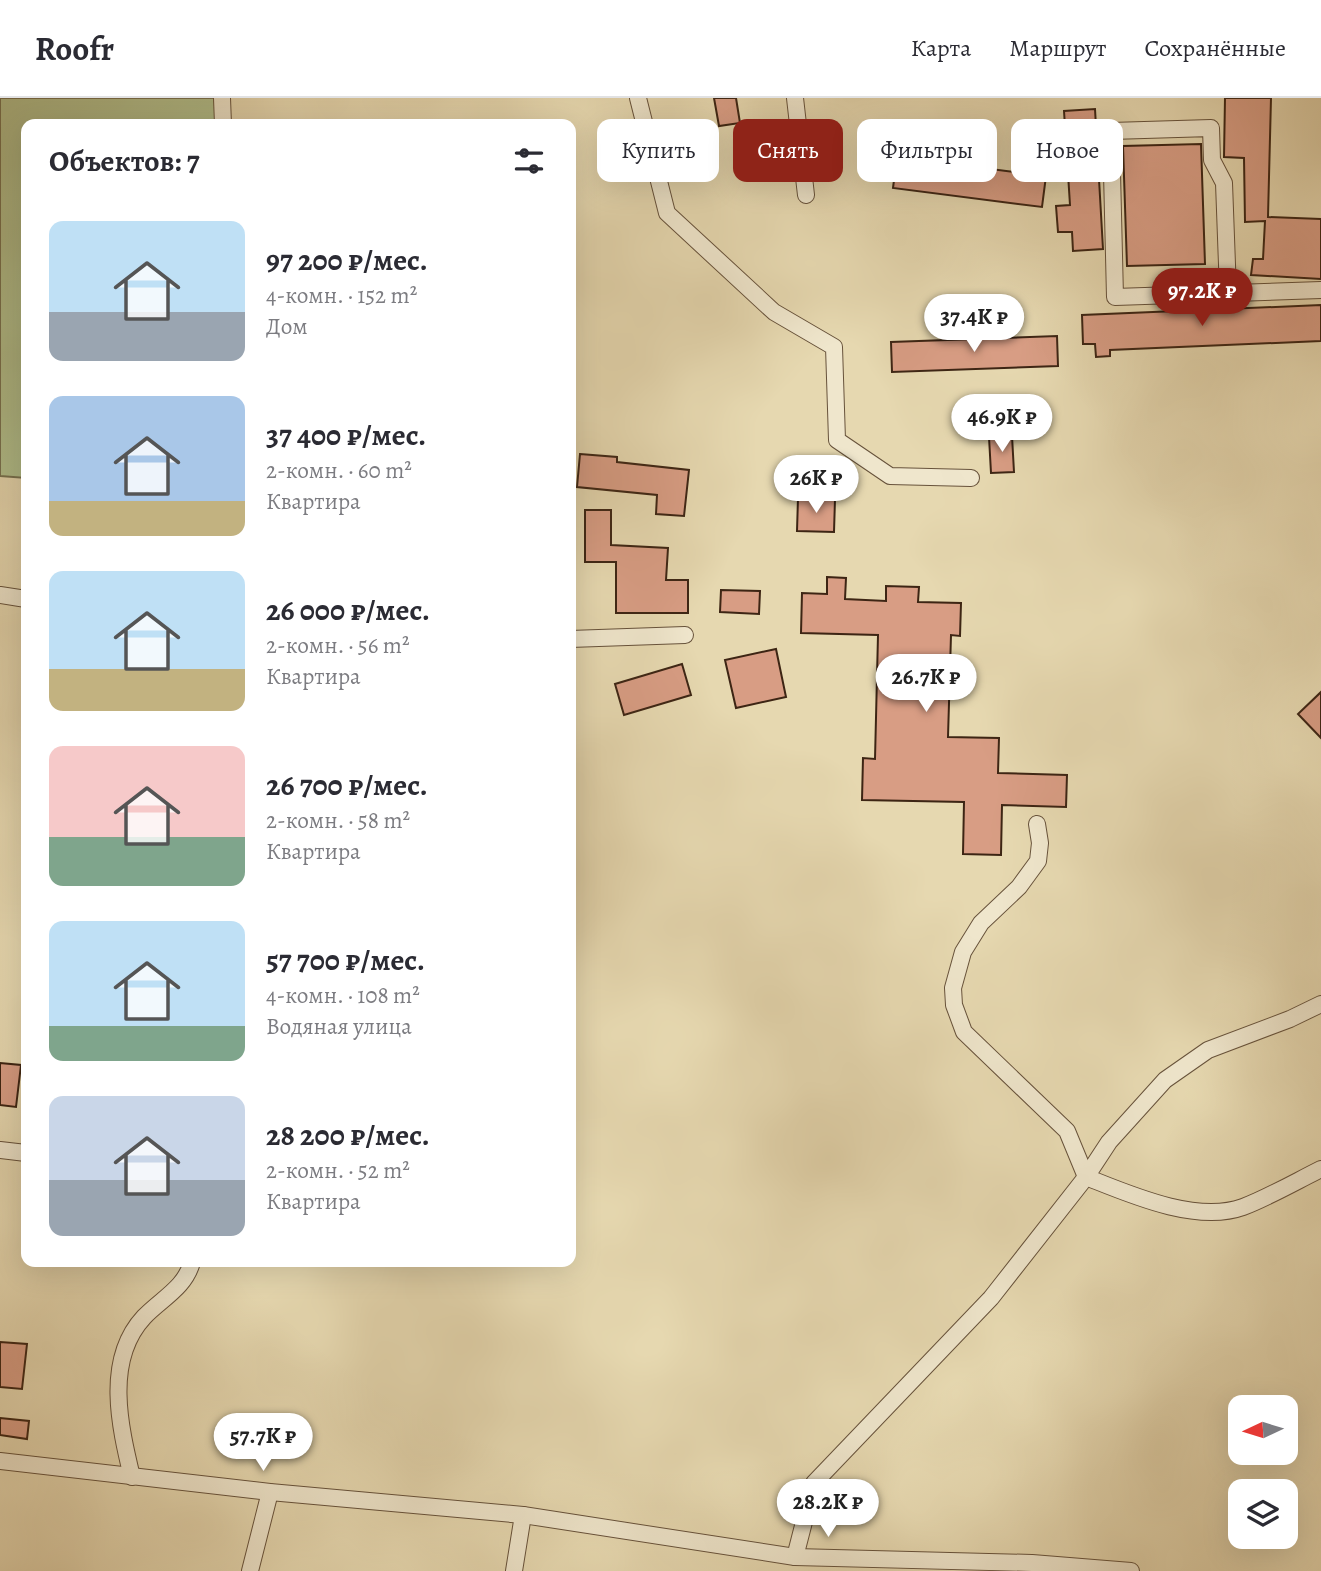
<!DOCTYPE html>
<html lang="ru">
<head>
<meta charset="utf-8">
<style>
  :root { --surface:#fff; --page:#f2f2f3; --text:#2b2b33; --muted:#7c7c81; --line:#e1e1e2; --accent:#8f2418 }
  body { margin:0; font-family:Alegreya,serif; background:var(--page); color:var(--text); height:100vh; display:flex; flex-direction:column; font-size:26px; white-space:nowrap }
  * { box-sizing:border-box; margin:0 }
  p { font-size:23px; color:var(--muted) }
  .icon { flex:none; width:38px; height:38px; fill:none; stroke:currentColor; stroke-width:2; stroke-linecap:round; stroke-linejoin:round }
  .map { position:relative; flex:1; overflow:hidden }
  .drawer { position:absolute; left:21px; top:21px; width:555px; height:1148px; display:flex; flex-direction:column; background:var(--surface); border-radius:14px; box-shadow:0 7px 28px #0002 }
  .drawer>* { flex:none }
  .banner { position:absolute; left:597px; top:21px; width:618px; height:63px; display:flex; gap:14px }
  .needle { width:46px; rotate:266deg }
  .buttons { position:absolute; left:1228px; top:1297px; display:grid; gap:14px }
  .buttons a { display:grid; place-items:center; width:70px; height:70px; border-radius:14px; background:var(--surface); box-shadow:0 7px 28px #0002; font-size:35px }
  .price { position:absolute; translate:-50% -60px; padding:0 16px; border-radius:24px; background:#fff; color:#222; font-size:23px; line-height:46px; filter:drop-shadow(0 2px 4px #0008) }
  .price::after { content:''; position:absolute; left:50%; top:42px; width:21px; height:16px; margin-left:-10px; background:inherit; clip-path:polygon(0 0,100% 0,50% 100%) }
  .price.selected { background:var(--accent); color:#fff }
  ul { padding:0; list-style:none }
  li { display:flex; align-items:center; gap:21px; height:175px; padding:0 28px }
  li span { display:grid; place-items:center; flex:none; width:196px; height:140px; border-radius:14px; color:#555 }
  li>.icon { margin-inline-start:auto }
  span .icon { width:84px; height:84px; fill:#fffc; stroke-width:1 }
  li b { font-size:30px }
  h2 { display:flex; justify-content:space-between; align-items:center; height:84px; padding:0 28px; font-size:30px }
  .chip { padding:0 24px; border-radius:14px; background:var(--surface); box-shadow:0 7px 28px #0002; font-size:24px; line-height:63px }
  .chip.selected { background:var(--accent); color:#fff }
  header { display:flex; align-items:center; gap:42px; box-sizing:border-box; height:98px; padding:0 35px; background:var(--surface); border-bottom:2px solid var(--line) }
  header strong { font-size:33px }
  nav { display:flex; gap:38px; margin-inline-start:auto; font-size:24px }
  .map>svg:first-child { display:block }
  .green { fill:#b1c08e; stroke:#777251; stroke-width:2 }
  .building { fill:#d89d84; stroke:#3d2514; stroke-width:2 }
  .lines { fill:none; stroke-linecap:round; stroke-linejoin:round }
  .minor-casing { stroke:#67523b; stroke-width:18 }
  .minor { stroke:#efe6cc; stroke-width:16 }
</style>
</head>
<body>
<header>
<strong>Roofr</strong>
<nav><a>Карта</a><a>Маршрут</a><a>Сохранённые</a></nav>
</header>
<div class="map">
<svg width="1321" height="1473" viewBox="0 0 1321 1473">
  <rect width="100%" height="100%" fill="#e6d8b0"/>
  <filter id="stains"><feTurbulence type="fractalNoise" baseFrequency=".00286" numOctaves="4"/><feColorMatrix values="0 0 0 0 .2 0 0 0 0 .09 0 0 0 0 .02 0 0 0 .5 -.17"/></filter>
  <radialGradient id="worn" r=".72"><stop offset=".6" stop-color="#630" stop-opacity="0"/><stop offset="1" stop-color="#630" stop-opacity=".3"/></radialGradient>
  <path class="green" d="M 0,0 L 218,0 L 219,26 L 26,26 L 26,380 L 0,378 Z"/>
  <g class="building">
    <path d="M 714,0 L 736,0 L 740,25 L 719,28 Z"/>
    <path d="M 1225,0 L 1271,0 L 1268,119 L 1321,121 L 1321,181 L 1251,177 L 1253,161 L 1263,161 L 1265,123 L 1245,124 L 1244,60 L 1224,59 Z"/>
    <path d="M 1095,11 L 1103,151 L 1073,153 L 1072,134 L 1058,134 L 1056,108 L 1070,107 L 1064,13 Z"/>
    <path d="M 1201,46 L 1205,166 L 1127,168 L 1123,48 Z"/>
    <path d="M 897,59 L 1046,78 L 1042,109 L 893,90 Z"/>
    <path d="M 1321,207 L 1321,243 L 1110,252 L 1110,258 L 1096,259 L 1095,246 L 1083,246 L 1082,217 Z"/>
    <path d="M 1057,238 L 1058,268 L 892,274 L 891,244 Z"/>
    <path d="M 1012,338 L 1014,374 L 991,375 L 989,339 Z"/>
    <path d="M 580,356 L 617,359 L 617,364 L 689,372 L 684,418 L 656,416 L 657,397 L 577,389 Z"/>
    <path d="M 798,400 L 835,401 L 834,434 L 797,433 Z"/>
    <path d="M 585,412 L 611,412 L 611,447 L 668,450 L 666,482 L 688,482 L 688,515 L 616,515 L 616,464 L 585,464 Z"/>
    <path d="M 827,479 L 846,480 L 845,501 L 886,503 L 886,488 L 919,489 L 918,504 L 961,505 L 960,538 L 951,537 L 948,639 L 999,640 L 998,675 L 1067,677 L 1066,709 L 1002,707 L 1001,757 L 963,756 L 964,704 L 862,702 L 863,660 L 875,661 L 878,537 L 801,535 L 802,495 L 827,496 Z"/>
    <path d="M 721,492 L 760,493 L 759,516 L 720,514 Z"/>
    <path d="M 776,551 L 786,599 L 736,610 L 725,562 Z"/>
    <path d="M 682,566 L 691,597 L 624,617 L 615,586 Z"/>
    <path d="M 1321,594 L 1321,640 L 1298,616 Z"/>
    <path d="M 0,965 L 21,967 L 16,1009 L 0,1007 Z"/>
    <path d="M 0,1244 L 27,1246 L 22,1291 L 0,1289 Z"/>
    <path d="M 0,1320 L 29,1323 L 27,1341 L 0,1337 Z"/>
  </g>
  <g class="lines">
    <defs>
      <g id="minor">
        <path d="M 222,0 L 223,26"/>
        <path d="M 638,0 L 667,115 L 774,214 L 834,249 L 837,342 L 890,378 L 971,380"/>
        <path d="M 795,0 L 806,97"/>
        <path d="M 1228,194 L 1224,85 L 1212,62 L 1211,30 L 1111,33 L 1115,199 L 1321,192"/>
        <path d="M 0,497 L 26,501"/>
        <path d="M 570,541 L 685,537"/>
        <path d="M 1037,726 L 1040,745 L 1038,763 L 1019,789 L 981,825 L 963,854 L 953,890 L 954,907 L 964,934 L 1067,1033 L 1086,1079"/>
        <path d="M 0,1052 L 26,1055"/>
        <path d="M 1086,1079 L 1109,1044 L 1165,982 L 1208,952 L 1290,921 L 1321,906"/>
        <path d="M 0,1363 L 270,1394 L 523,1417 L 795,1459 L 1032,1465 L 1131,1473"/>
        <path d="M 132,1379 C 120,1329 104,1262 144,1219 C 161,1201 185,1190 192,1164"/>
        <path d="M 795,1459 L 814,1385 L 991,1200 L 1086,1079 C 1129,1096 1196,1126 1243,1109 C 1269,1099 1295,1084 1321,1071"/>
        <path d="M 250,1473 L 270,1394"/>
        <path d="M 514,1473 L 523,1417"/>
      </g>
    </defs>
    <use href="#minor" class="minor-casing"/>
    <use href="#minor" class="minor"/>
  </g>
  <rect width="100%" height="100%" filter="url(#stains)"/>
  <rect width="100%" height="100%" fill="url(#worn)"/>
</svg>
<div class="buttons">
<a><svg class="needle" viewBox="-14 -14 28 28"><path d="M0-13l5 13h-10z" fill="#e53935"/><path d="M0 13l5-13h-10z" fill="#7c7c81"/></svg></a>
<a><svg class="icon" aria-label="layers" viewBox="0 0 24 24"><path d="M12 4l9 5-9 5-9-5zM3 14l9 5 9-5"/></svg></a>
</div>
<b class="price selected" style="left:1202px;top:230px">97.2K ₽</b>
<b class="price" style="left:974px;top:256px">37.4K ₽</b>
<b class="price" style="left:1002px;top:356px">46.9K ₽</b>
<b class="price" style="left:816px;top:417px">26K ₽</b>
<b class="price" style="left:926px;top:616px">26.7K ₽</b>
<b class="price" style="left:263px;top:1375px">57.7K ₽</b>
<b class="price" style="left:828px;top:1441px">28.2K ₽</b>
<div class="banner">
<a class="chip">Купить</a>
<a class="chip selected">Снять</a>
<a class="chip">Фильтры</a>
<a class="chip">Новое</a>
</div>
<section class="drawer">
<h2>Объектов: 7<svg class="icon" aria-label="filters" viewBox="0 0 24 24"><path d="M4 7h16M4 17h16"/><circle cx="9" cy="7" r="2"/><circle cx="15" cy="17" r="2"/></svg></h2>
<ul>
<li><span style="background:linear-gradient(#bfe0f5 65%,#9aa5b1 0)"><svg class="icon" aria-label="home" viewBox="0 0 24 24"><path d="M3 11l9-7 9 7M6 9v11h12V9"/></svg></span><div><b>97 200 ₽/мес.</b><p>4-комн. · 152 m²</p><p>Дом</p></div></li>
<li><span style="background:linear-gradient(#a9c7e8 75%,#c2b280 0)"><svg class="icon" aria-label="home" viewBox="0 0 24 24"><path d="M3 11l9-7 9 7M6 9v11h12V9"/></svg></span><div><b>37 400 ₽/мес.</b><p>2-комн. · 60 m²</p><p>Квартира</p></div></li>
<li><span style="background:linear-gradient(#bfe0f5 70%,#c2b280 0)"><svg class="icon" aria-label="home" viewBox="0 0 24 24"><path d="M3 11l9-7 9 7M6 9v11h12V9"/></svg></span><div><b>26 000 ₽/мес.</b><p>2-комн. · 56 m²</p><p>Квартира</p></div></li>
<li><span style="background:linear-gradient(#f6c9c9 65%,#7fa58c 0)"><svg class="icon" aria-label="home" viewBox="0 0 24 24"><path d="M3 11l9-7 9 7M6 9v11h12V9"/></svg></span><div><b>26 700 ₽/мес.</b><p>2-комн. · 58 m²</p><p>Квартира</p></div></li>
<li><span style="background:linear-gradient(#bfe0f5 75%,#7fa58c 0)"><svg class="icon" aria-label="home" viewBox="0 0 24 24"><path d="M3 11l9-7 9 7M6 9v11h12V9"/></svg></span><div><b>57 700 ₽/мес.</b><p>4-комн. · 108 m²</p><p>Водяная улица</p></div></li>
<li><span style="background:linear-gradient(#c9d6e8 60%,#9aa5b1 0)"><svg class="icon" aria-label="home" viewBox="0 0 24 24"><path d="M3 11l9-7 9 7M6 9v11h12V9"/></svg></span><div><b>28 200 ₽/мес.</b><p>2-комн. · 52 m²</p><p>Квартира</p></div></li>
</ul>
</section>
</div>
</body>
</html>
